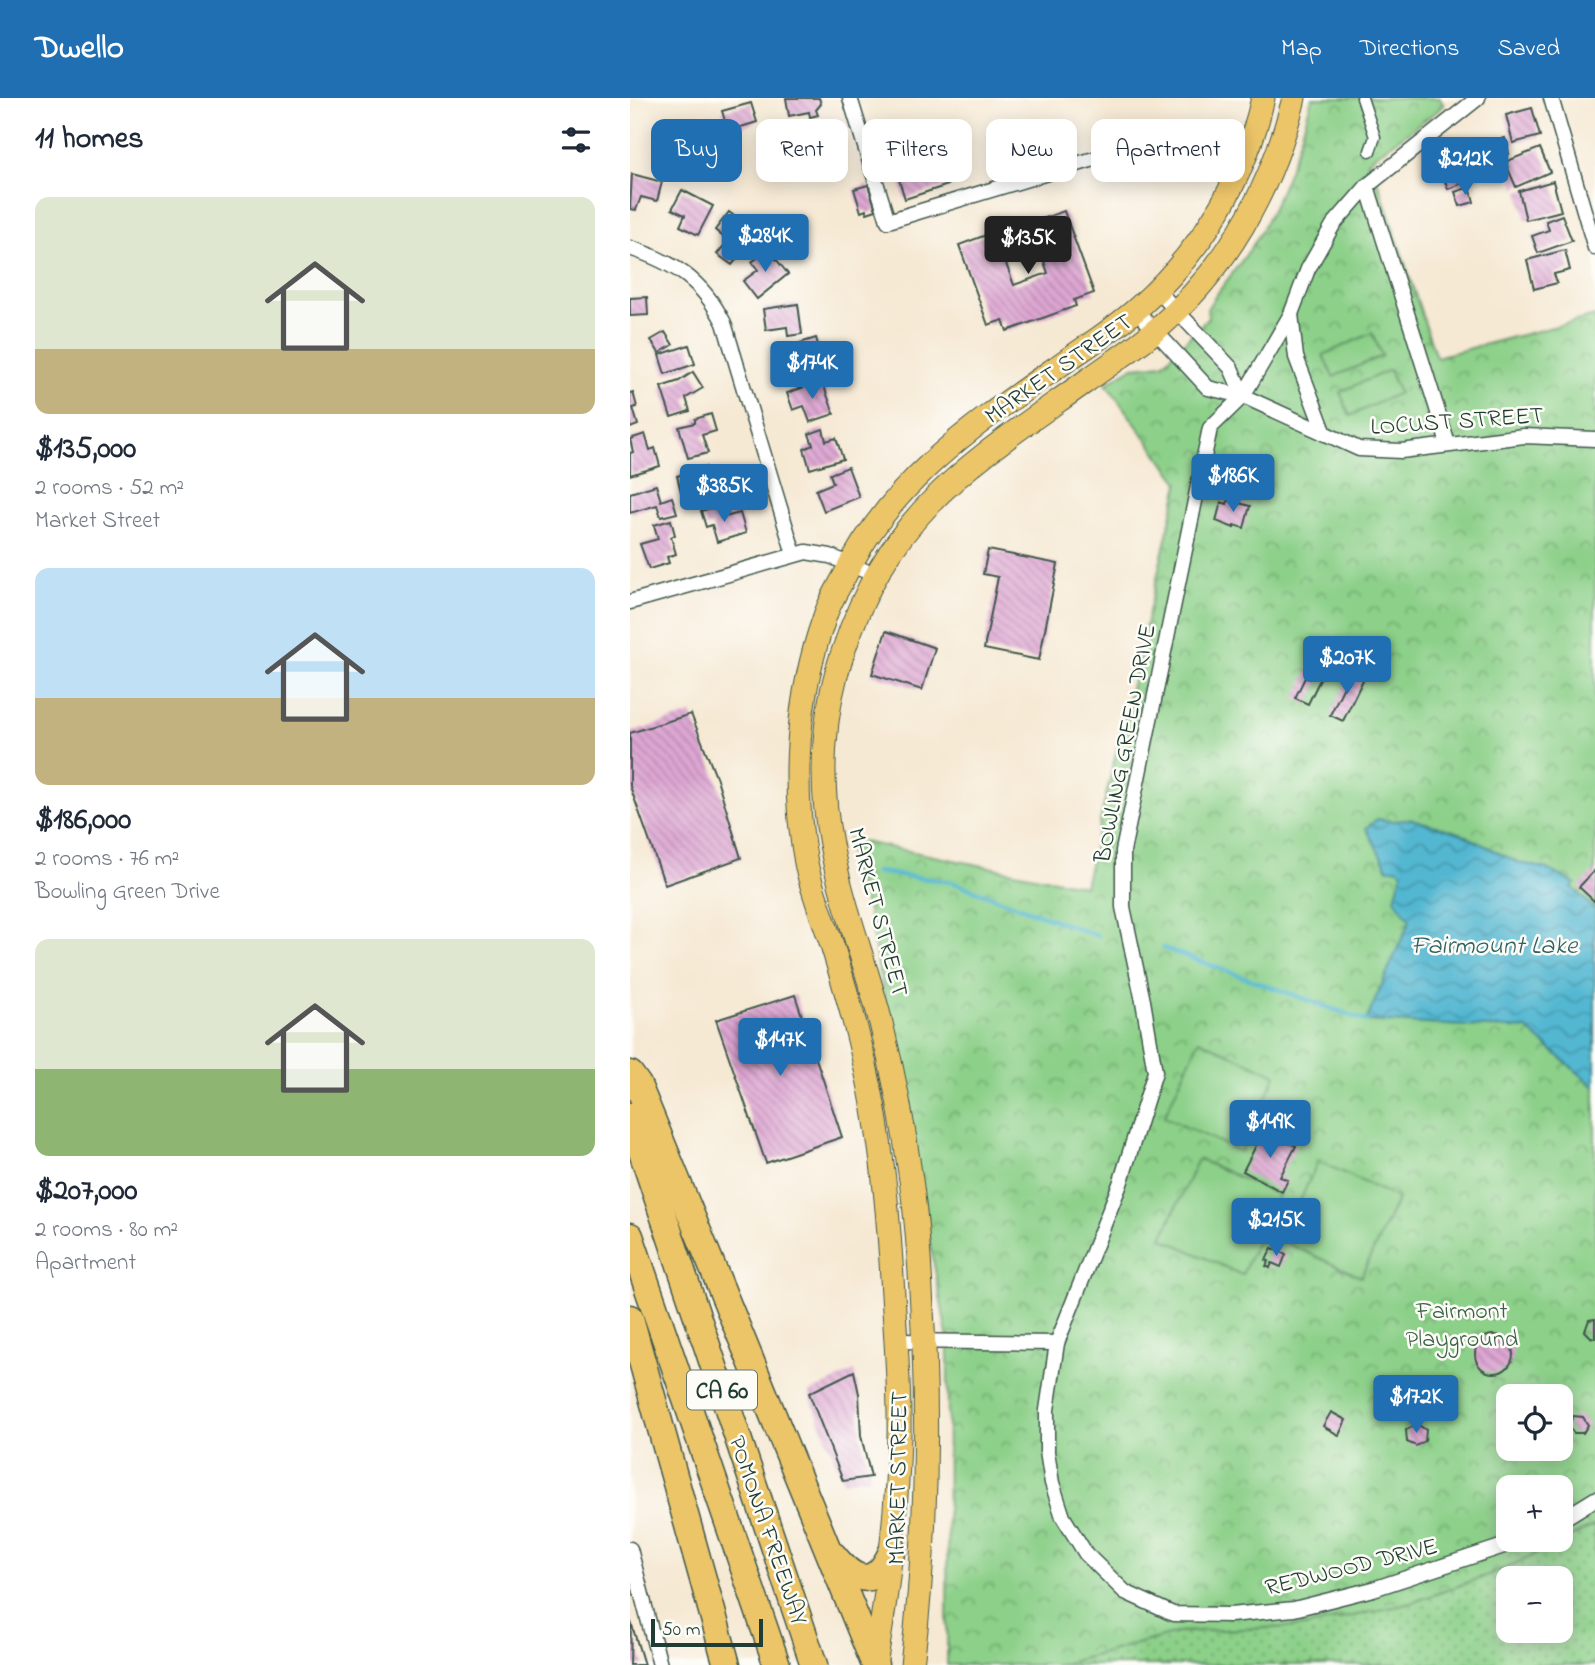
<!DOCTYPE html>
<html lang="en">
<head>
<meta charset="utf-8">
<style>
  :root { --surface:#fff; --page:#f6f6f7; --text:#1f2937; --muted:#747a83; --accent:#1f6fb2 }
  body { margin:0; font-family:"Indie Flower",sans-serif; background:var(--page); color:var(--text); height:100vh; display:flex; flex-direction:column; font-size:26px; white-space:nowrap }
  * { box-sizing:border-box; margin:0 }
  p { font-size:23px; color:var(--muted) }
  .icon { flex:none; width:38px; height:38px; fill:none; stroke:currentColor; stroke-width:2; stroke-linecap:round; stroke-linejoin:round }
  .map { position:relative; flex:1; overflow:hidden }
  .drawer { display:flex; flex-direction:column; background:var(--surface); width:630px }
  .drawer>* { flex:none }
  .hud { position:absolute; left:21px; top:21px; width:665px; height:63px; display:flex; gap:14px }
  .fabs { position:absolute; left:866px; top:1286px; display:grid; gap:14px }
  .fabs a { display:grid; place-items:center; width:77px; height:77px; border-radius:14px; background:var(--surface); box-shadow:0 4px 18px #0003; font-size:35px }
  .scale { position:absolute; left:21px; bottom:18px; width:112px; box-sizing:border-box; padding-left:7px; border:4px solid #1f3d34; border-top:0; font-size:19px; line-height:24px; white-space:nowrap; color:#1f3d34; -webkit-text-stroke:5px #fdfcf7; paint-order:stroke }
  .price { position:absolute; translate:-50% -60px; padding:0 16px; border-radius:7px; background:var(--accent); color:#fff; font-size:23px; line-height:46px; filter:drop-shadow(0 2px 4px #0008) }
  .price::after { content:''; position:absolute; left:50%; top:42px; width:21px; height:16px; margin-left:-10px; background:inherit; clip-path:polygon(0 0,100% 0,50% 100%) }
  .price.active { background:#222; color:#fff }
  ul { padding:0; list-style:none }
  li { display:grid; align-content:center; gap:14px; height:371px; padding:0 35px }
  li span { display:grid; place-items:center; height:217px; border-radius:14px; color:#555 }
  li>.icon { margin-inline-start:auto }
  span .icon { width:126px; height:126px; fill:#fffc; stroke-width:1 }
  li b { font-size:30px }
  h2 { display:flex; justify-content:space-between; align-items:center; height:84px; padding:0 35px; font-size:30px }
  .pill { padding:0 24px; border-radius:14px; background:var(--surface); box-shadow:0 4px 18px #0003; font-size:24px; line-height:63px }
  .pill.active { background:var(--accent); color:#fff }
  header { display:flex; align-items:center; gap:42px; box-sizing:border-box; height:98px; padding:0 35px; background:var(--accent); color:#fff }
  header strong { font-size:33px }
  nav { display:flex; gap:38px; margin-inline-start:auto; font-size:24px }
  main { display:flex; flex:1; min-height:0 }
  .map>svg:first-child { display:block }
  .grass { fill:url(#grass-dots); stroke:#56865e; stroke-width:2; fill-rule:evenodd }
  .park { fill:url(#park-crowns); stroke:#56865e; stroke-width:2; fill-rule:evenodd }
  .pitch { fill:#8cd089; stroke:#56865e; stroke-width:2 }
  .water { fill:url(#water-waves); stroke:#387a82; stroke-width:2 }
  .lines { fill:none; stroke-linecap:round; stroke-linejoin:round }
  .stream { stroke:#52b7d1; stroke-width:4.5 }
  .building { fill:url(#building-back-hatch) }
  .pedestrian-casing { stroke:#3f574c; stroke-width:13 }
  .minor-casing { stroke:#3f574c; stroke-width:17 }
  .primary-casing { stroke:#3f574c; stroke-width:25 }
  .motorway-casing { stroke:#3f574c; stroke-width:29 }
  .pedestrian { stroke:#fff; stroke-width:10 }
  .minor { stroke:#fff; stroke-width:14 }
  .primary { stroke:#edc569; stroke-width:23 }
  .motorway { stroke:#edc569; stroke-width:26 }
  .labels { text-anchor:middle; stroke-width:5; stroke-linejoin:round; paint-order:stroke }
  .shield { fill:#fdfcf7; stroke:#62766e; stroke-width:2 }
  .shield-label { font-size:23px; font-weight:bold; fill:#1f3d34 }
  .street-label { font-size:24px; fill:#1f3d34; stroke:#fdfcf7 }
  .park-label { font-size:24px; fill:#3a6249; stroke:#fdfcf7 }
  .water-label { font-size:26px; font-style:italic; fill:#2e6263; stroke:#fdfcf7 }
</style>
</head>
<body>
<header>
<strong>Dwello</strong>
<nav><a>Map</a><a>Directions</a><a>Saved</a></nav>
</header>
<main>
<section class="drawer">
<h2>11 homes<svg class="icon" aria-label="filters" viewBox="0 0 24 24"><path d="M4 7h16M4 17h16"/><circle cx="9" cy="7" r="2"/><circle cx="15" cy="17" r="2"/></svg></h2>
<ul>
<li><span style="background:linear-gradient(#dfe7d0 70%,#c2b280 0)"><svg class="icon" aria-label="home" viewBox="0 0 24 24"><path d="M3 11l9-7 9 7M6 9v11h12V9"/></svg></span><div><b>$135,000</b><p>2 rooms · 52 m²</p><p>Market Street</p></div></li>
<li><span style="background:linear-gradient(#bfe0f5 60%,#c2b280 0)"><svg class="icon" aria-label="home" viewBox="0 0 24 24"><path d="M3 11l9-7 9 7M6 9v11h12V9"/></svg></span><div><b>$186,000</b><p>2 rooms · 76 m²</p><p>Bowling Green Drive</p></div></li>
<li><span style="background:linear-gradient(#dfe7d0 60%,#8fb573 0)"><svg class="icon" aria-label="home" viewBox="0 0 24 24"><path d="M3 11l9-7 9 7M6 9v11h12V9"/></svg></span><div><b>$207,000</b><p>2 rooms · 80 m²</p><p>Apartment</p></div></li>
</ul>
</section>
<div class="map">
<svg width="965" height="1567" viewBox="0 0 965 1567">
  <defs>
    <pattern id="grass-dots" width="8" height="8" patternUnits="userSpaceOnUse" patternTransform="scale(1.75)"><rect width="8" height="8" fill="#8cd089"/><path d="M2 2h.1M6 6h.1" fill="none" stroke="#72aa71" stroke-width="1.8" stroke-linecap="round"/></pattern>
    <pattern id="park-crowns" width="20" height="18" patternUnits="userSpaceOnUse" patternTransform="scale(1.75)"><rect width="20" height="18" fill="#8cd089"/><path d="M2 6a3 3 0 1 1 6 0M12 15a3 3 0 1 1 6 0" fill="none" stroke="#72aa71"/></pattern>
    <pattern id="water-waves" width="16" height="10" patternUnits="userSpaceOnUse" patternTransform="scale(1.75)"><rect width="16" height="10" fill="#52b7d1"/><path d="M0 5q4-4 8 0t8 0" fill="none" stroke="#4396aa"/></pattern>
    <pattern id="building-back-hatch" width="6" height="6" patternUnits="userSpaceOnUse" patternTransform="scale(1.75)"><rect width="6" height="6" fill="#dea6d3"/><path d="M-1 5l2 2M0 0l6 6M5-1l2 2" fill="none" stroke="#b388ac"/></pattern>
  </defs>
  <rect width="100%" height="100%" fill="#fdfcf7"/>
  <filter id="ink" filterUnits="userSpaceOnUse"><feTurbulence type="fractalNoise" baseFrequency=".0143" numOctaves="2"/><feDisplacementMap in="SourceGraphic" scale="14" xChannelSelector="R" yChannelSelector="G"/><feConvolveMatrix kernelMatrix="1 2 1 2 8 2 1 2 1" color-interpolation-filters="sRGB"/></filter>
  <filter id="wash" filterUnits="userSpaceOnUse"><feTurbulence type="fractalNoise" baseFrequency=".00686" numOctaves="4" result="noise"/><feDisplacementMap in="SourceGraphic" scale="28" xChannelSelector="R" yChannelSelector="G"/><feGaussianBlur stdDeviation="1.57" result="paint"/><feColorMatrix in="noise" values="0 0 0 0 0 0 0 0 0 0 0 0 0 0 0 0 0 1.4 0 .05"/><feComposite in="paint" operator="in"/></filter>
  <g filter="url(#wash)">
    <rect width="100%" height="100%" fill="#f6e9d4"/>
    <path class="grass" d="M 965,1427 L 965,1567 L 429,1567 L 550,1534 L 678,1528 L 781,1505 L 874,1471 ZM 878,1480 L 931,1480 L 931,1533 L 878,1533 Z"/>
    <path class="park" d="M 682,0 L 810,0 L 814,8 L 738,63 L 750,90 L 806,259 L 965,218 L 965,1427 L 874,1471 L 781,1505 L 678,1528 L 550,1534 L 429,1567 L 317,1567 L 318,1242 L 238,813 L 224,775 L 218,741 L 455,788 L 549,385 L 476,286 L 503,269 L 533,266 L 578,220 L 577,211 C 591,188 610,167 624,145 C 651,100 669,50 682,0 ZM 878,1298 L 931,1298 L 931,1351 L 878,1351 ZM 878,1390 L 931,1390 L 931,1442 L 878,1442 Z"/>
    <g class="pitch">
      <path d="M 742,235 L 752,258 L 703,279 L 693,257 Z"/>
      <path d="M 759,272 L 769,295 L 720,318 L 710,294 Z"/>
      <path d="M 569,942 L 646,977 L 611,1054 L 534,1019 Z"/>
      <path d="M 568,1061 L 648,1097 L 612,1177 L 532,1140 Z"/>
      <path d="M 688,1063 L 768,1100 L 731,1179 L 652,1143 Z"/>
    </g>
    <path class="water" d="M 747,721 L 762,723 L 782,721 L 830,735 L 887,764 L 917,771 L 945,785 L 942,789 L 965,811 L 965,989 L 897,931 L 736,923 L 780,822 L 765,801 L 772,774 L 766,770 L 758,771 L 736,730 Z"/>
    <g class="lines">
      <g class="stream">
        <path d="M 246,774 L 322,784 L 468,838"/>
        <path d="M 533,850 L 736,923"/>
      </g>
    </g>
    <g id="blocks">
      <g class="building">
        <path d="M 156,0 L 189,0 L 191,6 L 186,12 L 188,17 L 180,19 L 179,14 L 159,18 Z"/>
        <path d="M 121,5 L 127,24 L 98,33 L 92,13 Z"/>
        <path d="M 902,10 L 910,38 L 883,45 L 876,17 Z"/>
        <path d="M 875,40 L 879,56 L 865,59 L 861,43 Z"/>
        <path d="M 303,43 L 308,61 L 266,73 L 261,54 Z"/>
        <path d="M 190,44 L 202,54 L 193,66 L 180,57 Z"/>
        <path d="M 851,44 L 858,62 L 843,68 L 836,50 Z"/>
        <path d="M 910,50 L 920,74 L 886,89 L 875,64 Z"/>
        <path d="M 825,61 L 833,85 L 818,91 L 809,66 Z"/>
        <path d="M 312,69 L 318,87 L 275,101 L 269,82 Z"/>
        <path d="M 2,76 L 32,84 L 27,103 L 11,99 L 6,112 L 0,111 Z"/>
        <path d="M 923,83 L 931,113 L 896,122 L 889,93 Z"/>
        <path d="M 238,87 L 246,112 L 237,115 L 236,112 L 231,114 L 224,91 Z"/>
        <path d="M 840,89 L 844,104 L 830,108 L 825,94 Z"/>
        <path d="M 52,92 L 83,108 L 68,137 L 50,128 L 55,117 L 42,111 Z"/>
        <path d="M 434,113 L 464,195 L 444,202 L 446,208 L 377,233 L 373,222 L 358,227 L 329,147 L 364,134 L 384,187 L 418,175 L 400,125 Z"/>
        <path d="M 99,114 L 127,136 L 102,167 L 87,156 L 98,143 L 85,132 Z"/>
        <path d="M 932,117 L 942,143 L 908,155 L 902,138 L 919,132 L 916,123 Z"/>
        <path d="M 138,151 L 158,176 L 127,201 L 113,183 L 128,172 L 122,164 Z"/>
        <path d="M 935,152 L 940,172 L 924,176 L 927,185 L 904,191 L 897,162 Z"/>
        <path d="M 17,199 L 18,217 L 0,218 L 0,200 Z"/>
        <path d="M 168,206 L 172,236 L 158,238 L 157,229 L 136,232 L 133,211 Z"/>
        <path d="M 35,234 L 43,247 L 29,255 L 21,242 Z"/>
        <path d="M 186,240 L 190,253 L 179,257 L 184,272 L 154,283 L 147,264 L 173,255 L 170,245 Z"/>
        <path d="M 59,247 L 65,266 L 35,276 L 29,257 Z"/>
        <path d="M 63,274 L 73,290 L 56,300 L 60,313 L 41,319 L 31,289 L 49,283 Z"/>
        <path d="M 192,283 L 204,316 L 180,324 L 174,308 L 163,312 L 157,295 Z"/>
        <path d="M 3,294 L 7,309 L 3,310 L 8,327 L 0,330 L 0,295 Z"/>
        <path d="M 81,316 L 86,333 L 72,337 L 78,355 L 58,360 L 49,329 L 65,325 L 65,321 Z"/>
        <path d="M 193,331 L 196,343 L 206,340 L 213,361 L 180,371 L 174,351 L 183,347 L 179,336 Z"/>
        <path d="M 15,336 L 20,352 L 25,350 L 30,368 L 0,377 L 0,355 L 3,354 L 0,341 Z"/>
        <path d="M 76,369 L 80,382 L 101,381 L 101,399 L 84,400 L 67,405 L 62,391 L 51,394 L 47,378 Z"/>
        <path d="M 218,369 L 229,399 L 194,413 L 186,392 L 203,385 L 200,376 Z"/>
        <path d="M 26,387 L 31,403 L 42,399 L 47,415 L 31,419 L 27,407 L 0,415 L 0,395 Z"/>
        <path d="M 598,402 L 620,408 L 614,430 L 604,427 L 604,430 L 586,423 L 591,404 L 597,406 Z"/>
        <path d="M 88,408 L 91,420 L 110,415 L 116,435 L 87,444 L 82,427 L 76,429 L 71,413 Z"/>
        <path d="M 41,422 L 45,437 L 41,439 L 46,456 L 37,459 L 39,465 L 19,471 L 10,446 L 28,441 L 24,427 Z"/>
        <path d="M 358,452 L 428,466 L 409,562 L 354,551 L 368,479 L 353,476 Z"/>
        <path d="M 256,533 L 305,550 L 292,592 L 242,576 Z"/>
        <path d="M 686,557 L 699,563 L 678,606 L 665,600 Z"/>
        <path d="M 721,574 L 734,580 L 713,623 L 700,617 Z"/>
        <path d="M 61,616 L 88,684 L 111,760 L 35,787 L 0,688 L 0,635 Z"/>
        <path d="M 965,772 L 965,804 L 949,789 Z"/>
        <path d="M 165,897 L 212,1039 L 136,1065 L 86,922 Z"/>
        <path d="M 634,1032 L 666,1048 L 650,1079 L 658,1082 L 652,1094 L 613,1073 Z"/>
        <path d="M 642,1150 L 656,1156 L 651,1169 L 642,1165 L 640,1170 L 636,1168 L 639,1163 L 636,1162 Z"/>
        <path d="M 965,1221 L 965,1240 L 962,1240 L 955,1233 L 959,1222 Z"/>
        <circle cx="864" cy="1256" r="19"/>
        <path d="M 224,1273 L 229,1296 L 231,1338 L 241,1379 L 213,1383 L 179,1295 Z"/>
        <path d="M 701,1314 L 716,1322 L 709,1337 L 693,1328 Z"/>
        <path d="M 943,1318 L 953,1319 L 958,1327 L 953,1335 L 944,1335 L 938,1328 Z"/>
        <path d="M 787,1326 L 796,1332 L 795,1343 L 786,1348 L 777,1344 L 776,1332 Z"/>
        <path d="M 1,1524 L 14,1567 L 0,1567 Z"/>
      </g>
    </g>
  </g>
  <g filter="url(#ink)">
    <use href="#blocks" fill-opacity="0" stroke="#3f574c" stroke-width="2"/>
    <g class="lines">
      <defs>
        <path id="pedestrian" d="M 732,0 L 745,39 L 740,53"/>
        <g id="minor">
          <path d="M 220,0 L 258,123 L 464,61"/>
          <path d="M 848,0 L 737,88 L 703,127 L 678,171 L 661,216 L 613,298 L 580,330 L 493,753 L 493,809 L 513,903 L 525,974 L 490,1086 L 427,1245 L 417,1312 L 417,1354 L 422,1385 L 433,1419 L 456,1456 L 495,1494 L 543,1516 L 600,1517 L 664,1511 L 743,1491 L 892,1442"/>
          <path d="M 921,0 L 965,150"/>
          <path d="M 737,88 L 818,346"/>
          <path d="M 0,150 C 45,165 72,182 94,225 L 164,456"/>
          <path d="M 527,192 L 601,270 L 613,298"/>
          <path d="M 506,212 L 578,290 L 613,298 L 729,351 L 771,353 L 894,338 L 965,341"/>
          <path d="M 661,216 L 666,259 L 695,336"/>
          <path d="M 0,504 L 176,454 L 200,458 L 245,477"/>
          <path d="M 266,1243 L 427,1245"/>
          <path d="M 931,1422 L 965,1401"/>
          <path d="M 0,1451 L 30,1567"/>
        </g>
        <g id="primary">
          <path d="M 245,1567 C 258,1491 267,1416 269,1339 C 270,1292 266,1244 263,1197 C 260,1141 256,1085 247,1030 C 238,969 221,909 203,850 C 194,822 182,794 176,765 C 161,685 167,598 194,521 C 198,507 206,494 213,481 C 261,382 344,327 430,267 C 457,248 485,231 509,209 C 571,154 615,81 633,0"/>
          <path d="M 282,1567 C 295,1461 298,1356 294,1249 C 291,1193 289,1137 281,1082 C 274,1029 264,977 251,925 C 236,865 212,807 201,746 C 189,684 192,615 213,554 C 260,412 340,366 455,284 C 478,267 504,251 526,232 C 597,171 642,90 664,0"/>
        </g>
        <g id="motorway">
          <path d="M 0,976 L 8,987 L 245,1567"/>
          <path d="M 0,1018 L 184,1567"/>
          <path d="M 0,1138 L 147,1567"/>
          <path d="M 0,1220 L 97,1567"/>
          <path d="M 204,1458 C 228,1488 248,1488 263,1451"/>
        </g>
      </defs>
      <use href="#pedestrian" class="pedestrian-casing"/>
      <use href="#minor" class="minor-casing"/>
      <use href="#primary" class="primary-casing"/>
      <use href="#motorway" class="motorway-casing"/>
      <use href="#pedestrian" class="pedestrian"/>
      <use href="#minor" class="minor"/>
      <use href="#primary" class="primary"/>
      <use href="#motorway" class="motorway"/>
    </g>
  </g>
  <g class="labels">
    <rect class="shield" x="57" y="1272.5" width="70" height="39" rx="5"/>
    <g class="shield-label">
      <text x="92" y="1300">CA 60</text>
    </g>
    <g class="street-label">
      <text transform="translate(428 270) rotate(-35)" y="8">MARKET STREET</text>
      <text transform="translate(827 322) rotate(-4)" y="8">LOCUST STREET</text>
      <text transform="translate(494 645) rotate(-79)" y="8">BOWLING GREEN DRIVE</text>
      <text transform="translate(249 814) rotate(75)" y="8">MARKET STREET</text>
      <text transform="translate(267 1380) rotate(-89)" y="8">MARKET STREET</text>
      <text transform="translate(139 1432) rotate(71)" y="8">POMONA FREEWAY</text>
      <text transform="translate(721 1468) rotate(-14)" y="8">REDWOOD DRIVE</text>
    </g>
    <g class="park-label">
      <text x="832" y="1220">Fairmont<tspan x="832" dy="28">Playground</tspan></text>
    </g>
    <g class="water-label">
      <text x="864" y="855">Fairmount Lake</text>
    </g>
  </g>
</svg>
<div class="fabs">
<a><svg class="icon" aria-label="locate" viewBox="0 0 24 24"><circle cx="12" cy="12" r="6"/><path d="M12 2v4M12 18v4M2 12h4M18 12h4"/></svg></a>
<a>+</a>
<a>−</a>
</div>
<div class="scale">50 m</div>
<b class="price" style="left:835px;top:99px">$212K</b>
<b class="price" style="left:135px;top:176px">$284K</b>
<b class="price active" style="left:398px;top:178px">$135K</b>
<b class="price" style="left:182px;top:303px">$174K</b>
<b class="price" style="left:603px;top:416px">$186K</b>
<b class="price" style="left:94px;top:426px">$385K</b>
<b class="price" style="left:717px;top:598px">$207K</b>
<b class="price" style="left:150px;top:980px">$147K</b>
<b class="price" style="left:640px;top:1062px">$149K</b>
<b class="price" style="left:646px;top:1160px">$215K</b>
<b class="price" style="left:786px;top:1337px">$172K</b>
<div class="hud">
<a class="pill active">Buy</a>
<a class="pill">Rent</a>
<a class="pill">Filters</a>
<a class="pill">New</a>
<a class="pill">Apartment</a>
</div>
</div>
</main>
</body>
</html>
